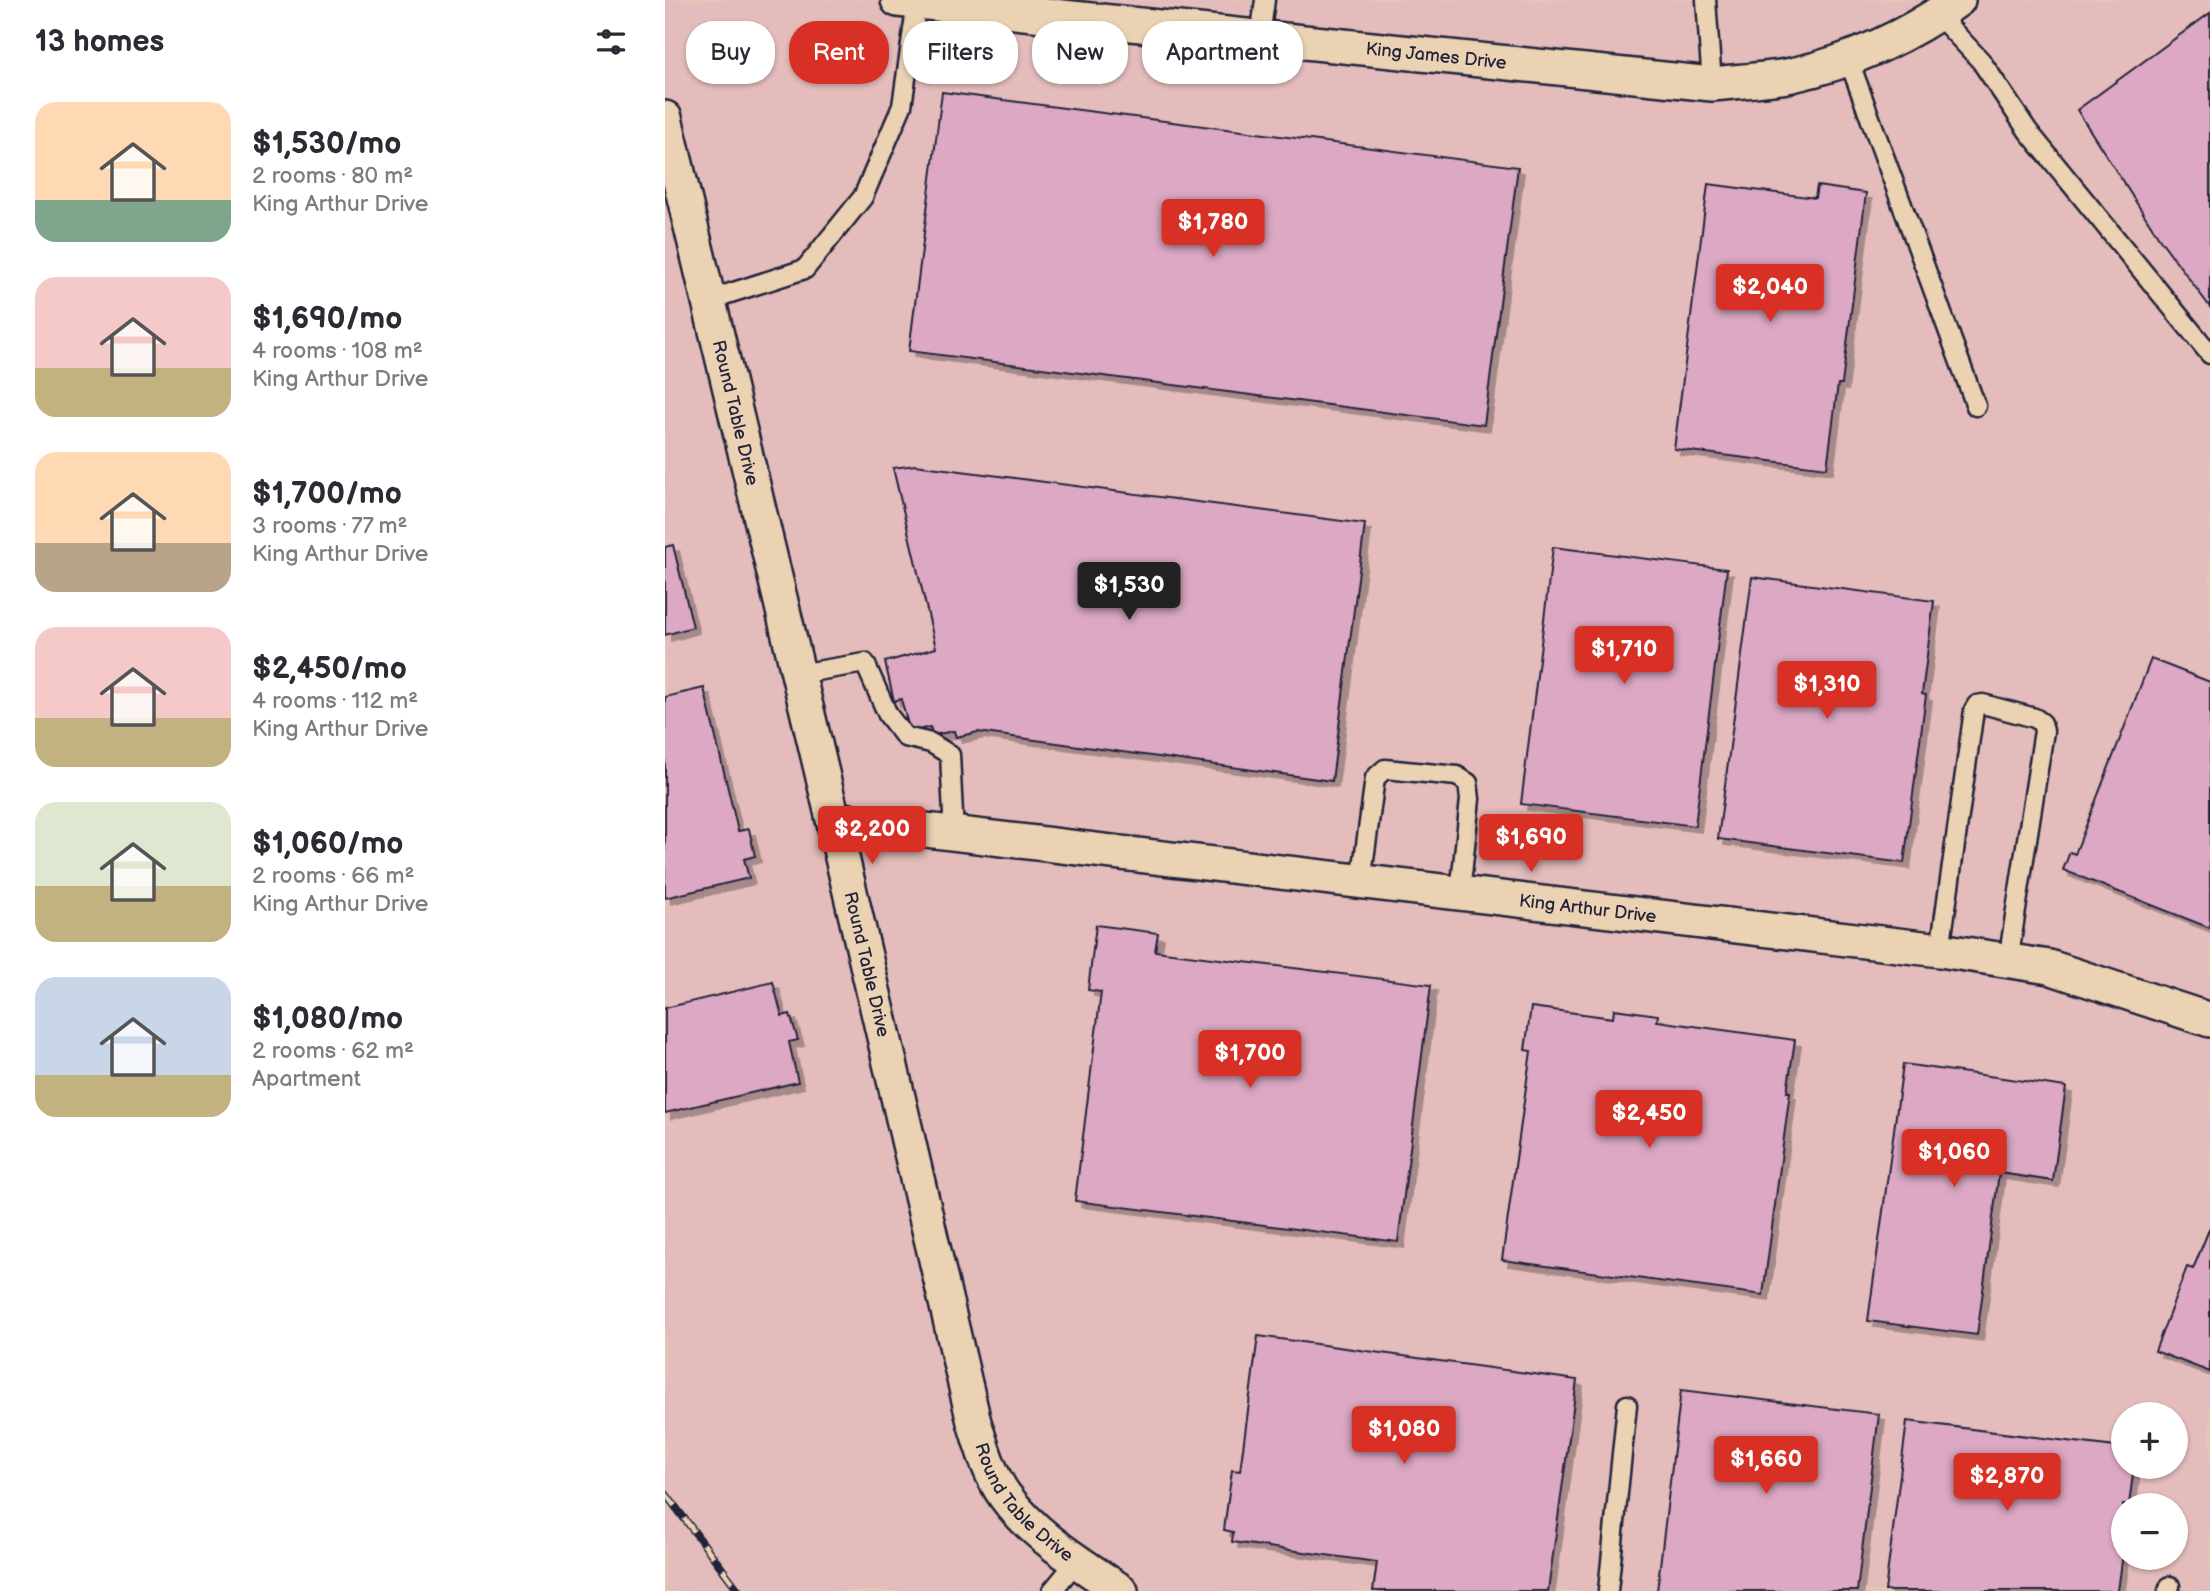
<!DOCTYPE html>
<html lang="en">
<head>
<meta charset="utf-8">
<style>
  :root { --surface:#fff; --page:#f2f2f3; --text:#2b2b33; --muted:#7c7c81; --accent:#d93025 }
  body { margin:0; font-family:"Balsamiq Sans",sans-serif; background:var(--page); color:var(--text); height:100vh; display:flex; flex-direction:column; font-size:26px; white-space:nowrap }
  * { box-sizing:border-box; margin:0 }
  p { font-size:23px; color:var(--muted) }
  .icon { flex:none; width:38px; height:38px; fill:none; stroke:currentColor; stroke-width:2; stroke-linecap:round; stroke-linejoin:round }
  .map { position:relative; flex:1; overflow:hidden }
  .panel { display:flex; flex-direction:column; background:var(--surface); width:665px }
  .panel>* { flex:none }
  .top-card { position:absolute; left:21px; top:21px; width:665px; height:63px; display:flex; gap:14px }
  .tools { position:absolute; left:1446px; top:1402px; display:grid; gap:14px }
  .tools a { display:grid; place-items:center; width:77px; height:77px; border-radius:50%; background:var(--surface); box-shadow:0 2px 5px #0004; font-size:35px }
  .price { position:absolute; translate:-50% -60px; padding:0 16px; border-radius:7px; background:var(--accent); color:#fff; font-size:23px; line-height:46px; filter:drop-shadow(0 2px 4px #0008) }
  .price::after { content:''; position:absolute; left:50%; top:42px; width:21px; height:16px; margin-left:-10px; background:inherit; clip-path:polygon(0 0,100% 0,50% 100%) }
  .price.selected { background:#222; color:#fff }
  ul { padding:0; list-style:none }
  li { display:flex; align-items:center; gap:21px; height:175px; padding:0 35px }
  li span { display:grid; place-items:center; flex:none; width:196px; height:140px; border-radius:21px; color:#555 }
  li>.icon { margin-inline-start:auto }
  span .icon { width:84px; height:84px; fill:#fffc; stroke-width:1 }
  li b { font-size:30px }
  h2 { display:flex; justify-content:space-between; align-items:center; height:84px; padding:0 35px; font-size:30px }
  .chip { padding:0 24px; border-radius:28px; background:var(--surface); box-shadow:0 2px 5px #0004; font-size:24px; line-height:63px }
  .chip.selected { background:var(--accent); color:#fff }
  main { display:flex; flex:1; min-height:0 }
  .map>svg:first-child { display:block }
  .built { fill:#e3bcbb; fill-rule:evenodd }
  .building { fill:#dca8c3; stroke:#22223b; stroke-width:2; filter:url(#shadow) }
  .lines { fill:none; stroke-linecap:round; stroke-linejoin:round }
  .service-casing { stroke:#22223b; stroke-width:23 }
  .minor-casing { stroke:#22223b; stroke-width:38 }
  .service { stroke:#ead2b2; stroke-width:18 }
  .minor { stroke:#ead2b2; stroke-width:33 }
  .rail-casing { stroke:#22223b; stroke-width:8 }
  .rail { stroke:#ead2b2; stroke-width:5; stroke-dasharray:16; stroke-linecap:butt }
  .labels { text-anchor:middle; stroke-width:5; stroke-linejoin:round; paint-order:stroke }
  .street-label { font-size:18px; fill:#22223b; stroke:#ead2b2 }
</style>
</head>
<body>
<main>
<section class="panel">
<h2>13 homes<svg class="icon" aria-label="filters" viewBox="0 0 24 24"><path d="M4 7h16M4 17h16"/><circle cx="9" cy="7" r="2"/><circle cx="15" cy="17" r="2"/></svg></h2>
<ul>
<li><span style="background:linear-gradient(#ffd9b3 70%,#7fa58c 0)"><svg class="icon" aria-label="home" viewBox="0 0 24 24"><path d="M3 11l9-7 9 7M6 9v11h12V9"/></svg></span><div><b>$1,530/mo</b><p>2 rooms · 80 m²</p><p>King Arthur Drive</p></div></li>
<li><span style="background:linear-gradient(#f6c9c9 65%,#c2b280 0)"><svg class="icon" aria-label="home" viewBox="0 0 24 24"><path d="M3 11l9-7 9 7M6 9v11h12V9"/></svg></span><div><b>$1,690/mo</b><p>4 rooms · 108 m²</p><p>King Arthur Drive</p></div></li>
<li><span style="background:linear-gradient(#ffd9b3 65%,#b9a48a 0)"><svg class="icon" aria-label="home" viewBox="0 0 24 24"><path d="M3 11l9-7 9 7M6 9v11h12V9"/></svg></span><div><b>$1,700/mo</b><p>3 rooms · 77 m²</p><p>King Arthur Drive</p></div></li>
<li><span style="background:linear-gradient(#f6c9c9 65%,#c2b280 0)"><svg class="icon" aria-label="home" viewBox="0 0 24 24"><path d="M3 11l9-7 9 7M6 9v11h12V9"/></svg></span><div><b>$2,450/mo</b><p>4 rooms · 112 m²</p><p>King Arthur Drive</p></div></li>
<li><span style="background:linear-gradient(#dfe7d0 60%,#c2b280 0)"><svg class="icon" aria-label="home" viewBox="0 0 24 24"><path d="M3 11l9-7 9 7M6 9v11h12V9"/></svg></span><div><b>$1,060/mo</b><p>2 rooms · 66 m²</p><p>King Arthur Drive</p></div></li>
<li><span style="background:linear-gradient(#c9d6e8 70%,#c2b280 0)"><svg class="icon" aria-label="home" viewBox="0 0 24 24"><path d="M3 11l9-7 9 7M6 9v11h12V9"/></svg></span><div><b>$1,080/mo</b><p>2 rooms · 62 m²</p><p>Apartment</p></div></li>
</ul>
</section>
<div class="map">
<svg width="1545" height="1591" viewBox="0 0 1545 1591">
  <defs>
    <filter id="shadow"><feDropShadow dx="6" dy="6" stdDeviation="0" flood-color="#0004"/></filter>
  </defs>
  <rect width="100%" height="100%" fill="#e6c5b7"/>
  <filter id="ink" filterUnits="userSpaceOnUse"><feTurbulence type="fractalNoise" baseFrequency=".0143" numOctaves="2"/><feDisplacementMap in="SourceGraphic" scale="14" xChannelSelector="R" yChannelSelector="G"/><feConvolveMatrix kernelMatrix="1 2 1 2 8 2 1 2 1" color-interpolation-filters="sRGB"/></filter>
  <g filter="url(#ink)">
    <path class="built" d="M 0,0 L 1545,0 L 1545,1591 L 0,1591 ZM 1458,1414 L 1510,1414 L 1510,1466 L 1458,1466 ZM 1458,1505 L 1510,1505 L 1510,1558 L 1458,1558 Z"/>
    <g class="building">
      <path d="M 1545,13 L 1545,307 L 1494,238 L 1412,110 Z"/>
      <path d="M 277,92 L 853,167 L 819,425 L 244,351 Z"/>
      <path d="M 1043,184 L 1150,198 L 1152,186 L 1201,193 L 1177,384 L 1173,384 L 1162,468 L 1009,449 Z"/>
      <path d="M 250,465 L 700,524 L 667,781 L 313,732 L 291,737 L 289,731 L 268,735 L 265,727 L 245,732 L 236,699 L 229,701 L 220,662 L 271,648 L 228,468 Z"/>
      <path d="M 8,545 L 28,627 L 0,635 L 0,547 Z"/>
      <path d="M 888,547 L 1062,569 L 1030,826 L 856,804 Z"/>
      <path d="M 1087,577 L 1269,601 L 1257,694 L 1261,695 L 1239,863 L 1053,839 Z"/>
      <path d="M 1486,659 L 1545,682 L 1545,928 L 1398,870 L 1405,852 L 1410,854 Z"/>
      <path d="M 39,688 L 73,831 L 84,829 L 90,856 L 79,859 L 84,878 L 0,898 L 0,697 Z"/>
      <path d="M 431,925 L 493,933 L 490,951 L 766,985 L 733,1242 L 410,1201 L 436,992 L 423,990 Z"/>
      <path d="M 108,982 L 117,1016 L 125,1014 L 133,1040 L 124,1042 L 133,1082 L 0,1113 L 0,1008 Z"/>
      <path d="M 866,1007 L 948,1018 L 949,1009 L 993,1015 L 992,1021 L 1130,1040 L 1122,1092 L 1125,1092 L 1098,1295 L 837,1260 L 866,1051 L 860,1050 Z"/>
      <path d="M 1238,1064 L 1401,1087 L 1388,1181 L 1334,1173 L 1312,1335 L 1203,1321 Z"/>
      <path d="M 1545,1227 L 1545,1372 L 1490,1351 L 1522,1267 L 1528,1269 Z"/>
      <path d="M 593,1336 L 912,1380 L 883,1591 L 708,1591 L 712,1562 L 567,1542 L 568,1532 L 559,1530 L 567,1470 L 575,1471 Z"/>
      <path d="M 1016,1390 L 1214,1414 L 1192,1591 L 992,1591 Z"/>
      <path d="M 1242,1421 L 1458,1448 L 1458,1466 L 1469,1466 L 1464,1505 L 1458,1505 L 1458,1554 L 1453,1591 L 1220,1591 Z"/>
    </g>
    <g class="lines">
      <defs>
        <g id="service">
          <path d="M 1041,0 L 1047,84"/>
          <path d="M 1273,15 L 1316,61 L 1363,131 L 1545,354"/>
          <path d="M 595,37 L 600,0"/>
          <path d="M 1183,58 L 1311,406"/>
          <path d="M 44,300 L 140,269 L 198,197 L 237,106 L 252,2"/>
          <path d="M 133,674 L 200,663 L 223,715 L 240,737 L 266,743 L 285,755 L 289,834"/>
          <path d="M 696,882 L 710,778 L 720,769 L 792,776 L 803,783 L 805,799 L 795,893"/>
          <path d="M 1275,950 L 1309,710 L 1312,705 L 1318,704 L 1370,718 L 1377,723 L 1379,731 L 1343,961"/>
          <path d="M 387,1591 L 412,1561"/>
          <path d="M 943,1591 L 962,1405"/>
          <path d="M 1503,1591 L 1505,1586"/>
        </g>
        <g id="minor">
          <path id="s1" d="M 233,0 L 1047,84 C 1074,81 1101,80 1127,75 C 1187,62 1245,35 1293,0"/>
          <path id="s2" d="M 0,118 L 168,819 L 309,1422 C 317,1447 324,1474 340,1496 C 369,1536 416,1564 456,1591"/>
          <path id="s3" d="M 168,819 L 1275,950 L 1384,967 L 1545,1020"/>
        </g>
      </defs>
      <use href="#service" class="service-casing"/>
      <use href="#minor" class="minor-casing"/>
      <use href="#service" class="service"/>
      <use href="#minor" class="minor"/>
      <defs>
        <path id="rail" d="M 0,1493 L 74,1591"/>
      </defs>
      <use href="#rail" class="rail-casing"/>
      <use href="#rail" class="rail"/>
    </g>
  </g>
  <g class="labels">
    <g class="street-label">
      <text dy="6" stroke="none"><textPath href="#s1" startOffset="541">King James Drive</textPath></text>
      <text dy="6" stroke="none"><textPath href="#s2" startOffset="303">Round Table Drive</textPath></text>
      <text dy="6" stroke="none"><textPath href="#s3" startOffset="760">King Arthur Drive</textPath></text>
      <text dy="6" stroke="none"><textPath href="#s2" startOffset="870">Round Table Drive</textPath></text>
      <text dy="6" stroke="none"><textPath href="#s2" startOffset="1437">Round Table Drive</textPath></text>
    </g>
  </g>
</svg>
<div class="tools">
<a>+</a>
<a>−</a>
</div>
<b class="price" style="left:548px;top:259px">$1,780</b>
<b class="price" style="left:1105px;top:324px">$2,040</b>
<b class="price selected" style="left:464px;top:622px">$1,530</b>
<b class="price" style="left:959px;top:686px">$1,710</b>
<b class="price" style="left:1162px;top:721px">$1,310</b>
<b class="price" style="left:207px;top:866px">$2,200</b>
<b class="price" style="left:866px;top:874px">$1,690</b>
<b class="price" style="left:585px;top:1090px">$1,700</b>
<b class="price" style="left:984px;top:1150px">$2,450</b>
<b class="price" style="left:1289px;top:1189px">$1,060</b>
<b class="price" style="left:739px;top:1466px">$1,080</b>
<b class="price" style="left:1101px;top:1496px">$1,660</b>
<b class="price" style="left:1342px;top:1513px">$2,870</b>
<div class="top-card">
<a class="chip">Buy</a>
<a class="chip selected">Rent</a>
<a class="chip">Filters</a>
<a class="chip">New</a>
<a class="chip">Apartment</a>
</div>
</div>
</main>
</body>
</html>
